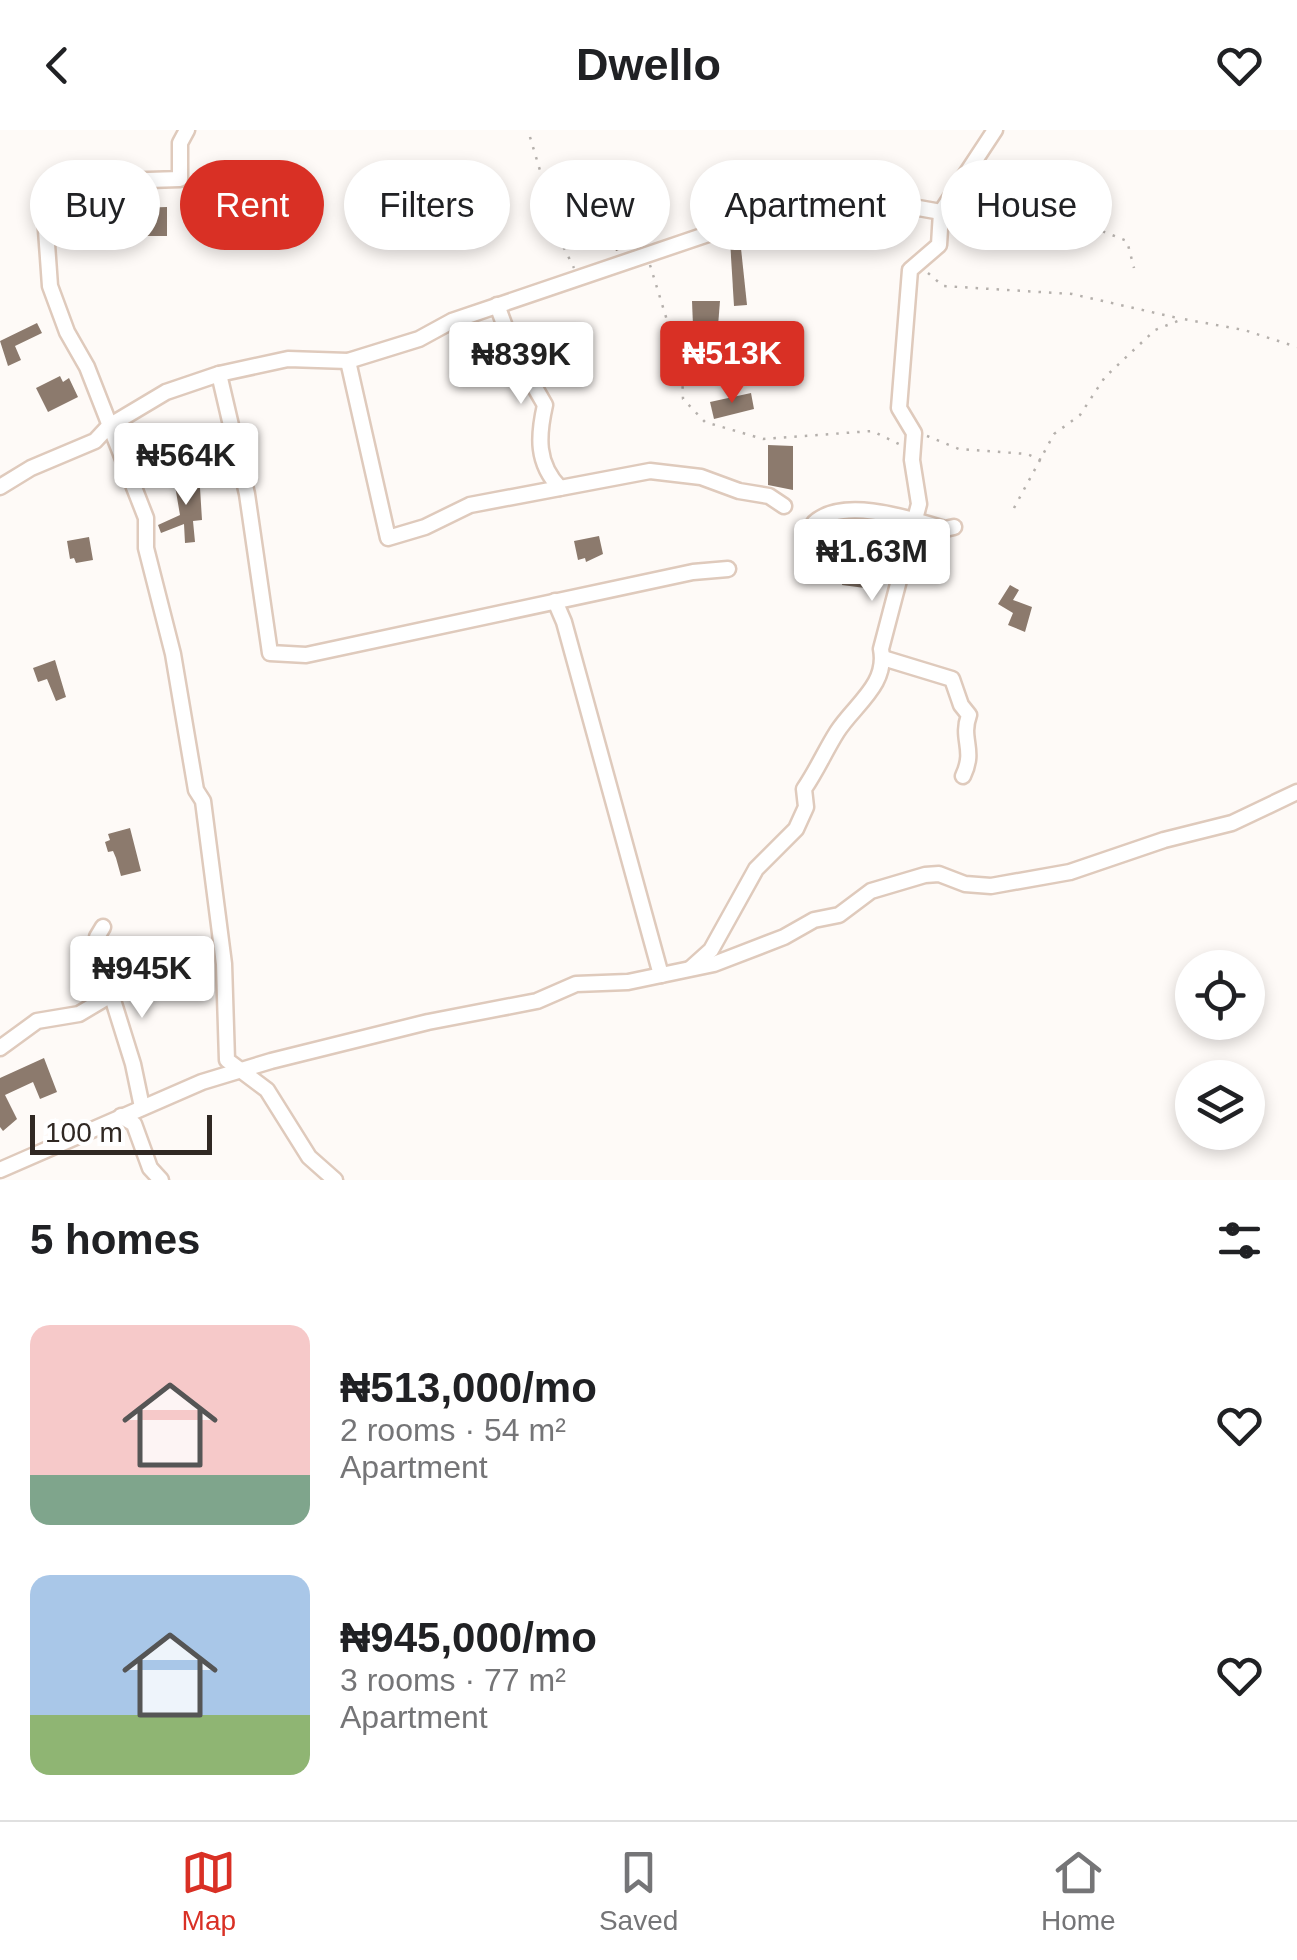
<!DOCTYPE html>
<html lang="en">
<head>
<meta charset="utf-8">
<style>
  :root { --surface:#fff; --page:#f6f6f6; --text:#202124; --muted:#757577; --line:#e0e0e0; --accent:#d93025 }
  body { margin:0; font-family:Helvetica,sans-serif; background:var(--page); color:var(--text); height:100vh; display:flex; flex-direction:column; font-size:38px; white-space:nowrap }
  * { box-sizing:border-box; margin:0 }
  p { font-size:32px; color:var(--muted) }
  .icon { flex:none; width:55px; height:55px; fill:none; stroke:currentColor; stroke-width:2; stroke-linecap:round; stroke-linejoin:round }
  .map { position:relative; height:1050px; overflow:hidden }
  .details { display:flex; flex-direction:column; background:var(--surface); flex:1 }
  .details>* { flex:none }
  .guide { position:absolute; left:30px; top:30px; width:1238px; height:90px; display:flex; gap:20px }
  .tools { position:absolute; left:1175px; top:820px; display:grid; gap:20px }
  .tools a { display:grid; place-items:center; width:90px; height:90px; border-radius:50%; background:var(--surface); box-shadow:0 5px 15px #0003; font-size:50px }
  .scale { position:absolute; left:30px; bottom:25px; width:182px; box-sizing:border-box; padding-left:10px; border:5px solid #302823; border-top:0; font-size:28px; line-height:35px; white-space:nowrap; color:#302823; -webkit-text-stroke:8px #fff; paint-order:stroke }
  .price { position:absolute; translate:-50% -85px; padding:0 22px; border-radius:10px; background:#fff; color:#222; font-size:32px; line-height:65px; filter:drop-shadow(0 2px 5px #0008) }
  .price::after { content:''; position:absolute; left:50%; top:60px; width:30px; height:22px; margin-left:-15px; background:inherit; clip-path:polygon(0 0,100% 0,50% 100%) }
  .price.current { background:var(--accent); color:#fff }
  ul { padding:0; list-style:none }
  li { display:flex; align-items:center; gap:30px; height:250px; padding:0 30px }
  li span { display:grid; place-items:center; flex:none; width:280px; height:200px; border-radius:20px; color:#555 }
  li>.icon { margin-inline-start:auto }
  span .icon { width:120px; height:120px; fill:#fffc; stroke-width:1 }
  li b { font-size:42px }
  h2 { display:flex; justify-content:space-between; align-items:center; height:120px; padding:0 30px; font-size:42px }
  .chip { padding:0 35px; border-radius:45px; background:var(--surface); box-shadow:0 5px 15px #0003; font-size:35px; line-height:90px }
  .chip.current { background:var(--accent); color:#fff }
  header { display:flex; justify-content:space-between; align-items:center; height:130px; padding:0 30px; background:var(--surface); font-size:45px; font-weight:600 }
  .menu { display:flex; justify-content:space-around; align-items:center; height:140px; border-top:2px solid var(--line); background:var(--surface); font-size:28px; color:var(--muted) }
  .menu a { display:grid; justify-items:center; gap:5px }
  .menu .current { color:var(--accent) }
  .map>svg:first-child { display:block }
  .building { fill:#8c7a6d }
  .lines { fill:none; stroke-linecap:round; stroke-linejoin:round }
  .minor-casing { stroke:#dfcabc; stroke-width:19 }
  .path { stroke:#b5b0ac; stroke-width:2.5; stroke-dasharray:2.5 8; stroke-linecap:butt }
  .minor { stroke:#fff; stroke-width:14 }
</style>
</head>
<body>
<header><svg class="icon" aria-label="back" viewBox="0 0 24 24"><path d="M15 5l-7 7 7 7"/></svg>Dwello<svg class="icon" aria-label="heart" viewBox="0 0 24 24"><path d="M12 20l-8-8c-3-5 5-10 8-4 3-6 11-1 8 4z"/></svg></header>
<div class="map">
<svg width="1297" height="1050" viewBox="0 0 1297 1050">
  <rect width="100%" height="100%" fill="#fefaf7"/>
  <g class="building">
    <path d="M 167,77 L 167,106 L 138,106 L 137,78 Z"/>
    <path d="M 627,85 L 638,113 L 616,121 L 605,94 Z"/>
    <path d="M 740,109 L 747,175 L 734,176 L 730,110 Z"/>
    <path d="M 692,171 L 720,171 L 718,196 L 693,196 Z"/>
    <path d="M 37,193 L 42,203 L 15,216 L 21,230 L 8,236 L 0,211 Z"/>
    <path d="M 60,246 L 63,252 L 69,248 L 78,267 L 48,282 L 36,258 Z"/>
    <path d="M 751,263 L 754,279 L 714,289 L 710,272 Z"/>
    <path d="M 768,315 L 793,316 L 793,360 L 768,355 Z"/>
    <path d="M 193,346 L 196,358 L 200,358 L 202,390 L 193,391 L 195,412 L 185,413 L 184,394 L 161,403 L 158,395 L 180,385 L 174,350 Z"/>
    <path d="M 599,406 L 603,424 L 586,432 L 585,428 L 578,430 L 574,411 Z"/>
    <path d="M 89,407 L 93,430 L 76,433 L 74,428 L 70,429 L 67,411 Z"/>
    <path d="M 850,426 L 893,431 L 889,447 L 866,444 L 865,458 L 842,455 L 844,434 L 849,435 Z"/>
    <path d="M 1010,455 L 1019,460 L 1013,470 L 1032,477 L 1025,502 L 1008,495 L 1013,483 L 998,474 Z"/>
    <path d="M 55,530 L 66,567 L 56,571 L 47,549 L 38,552 L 33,538 Z"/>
    <path d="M 130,698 L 141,741 L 121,746 L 116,728 L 113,721 L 108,722 L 105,712 L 110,710 L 108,704 Z"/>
    <path d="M 44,928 L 57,962 L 40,969 L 33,952 L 5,965 L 17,989 L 3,1001 L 0,997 L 0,948 Z"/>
  </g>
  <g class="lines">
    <defs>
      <g id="minor">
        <path d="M 187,0 L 180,13 L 180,49 L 53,53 L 45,86 L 50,156 L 67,202 L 87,237 L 146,388 L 146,418 L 173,524 L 196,660 L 203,671 L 224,834 L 227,930 L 267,960 L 309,1027 L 335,1050"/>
        <path d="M 497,175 L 514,221 L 545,275 C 538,306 536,333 560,358"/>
        <path d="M 348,231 L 388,408 L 425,397 L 470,375 L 650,341 L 701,347 L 739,361 L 769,366 L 784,376"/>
        <path d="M 219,244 L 247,364 L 270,523 L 306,525 L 693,442 L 728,439"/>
        <path d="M 0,357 L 31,338 L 95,311 L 109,296 L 166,262 L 219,244 L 288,229 L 348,231 L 419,209 L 452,191 L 714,102 L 736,99 L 829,62 L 941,82 L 995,0"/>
        <path d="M 814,393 C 843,366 911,389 945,399 L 954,397"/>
        <path d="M 555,471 L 564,492 L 661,845"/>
        <path d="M 883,528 L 952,549 L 961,575 L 969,585 C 960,610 976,619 963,646"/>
        <path d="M 103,797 L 97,807 L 98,822 L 133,934 L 142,977"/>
        <path d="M 691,838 L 711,820 L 756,739 L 796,699 L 806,677 L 804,659 C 817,640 825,621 837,602 C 854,575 888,555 881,519 L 919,374 L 912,330 L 914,303 L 899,278 L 910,140 L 939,115 L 941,82"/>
        <path d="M 0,918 L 37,891 L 79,884 L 111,865"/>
        <path d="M 121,986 L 134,994 L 150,1038 L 161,1050"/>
        <path d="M 0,1040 L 202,952 L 271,931 L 428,892 L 537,871 L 576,854 L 628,852 L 714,834 L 784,807 L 814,790 L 839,785 L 871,761 L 925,745 L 939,744 L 965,754 L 991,756 L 1070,742 L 1164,710 L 1232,693 L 1297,662"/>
      </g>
    </defs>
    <use href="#minor" class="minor-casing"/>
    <g class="path">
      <path d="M 530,7 L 562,114 L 574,138"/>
      <path d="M 976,51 L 1127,111 L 1134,138"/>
      <path d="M 650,135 L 682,239 L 683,269 L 705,292 L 763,309 L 872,301 L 901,315"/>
      <path d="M 928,143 L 943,156 L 1072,164 L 1182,189"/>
      <path d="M 927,306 L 959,319 L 1027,324 L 1041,330"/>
      <path d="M 1014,378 L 1054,304 L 1080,285 L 1105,247 L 1155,200 L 1183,189 L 1244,200 L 1297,217"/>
    </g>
    <use href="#minor" class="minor"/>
  </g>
</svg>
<div class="tools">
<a><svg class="icon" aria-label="locate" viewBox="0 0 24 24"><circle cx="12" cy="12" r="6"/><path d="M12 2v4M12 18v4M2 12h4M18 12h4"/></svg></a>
<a><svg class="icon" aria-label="layers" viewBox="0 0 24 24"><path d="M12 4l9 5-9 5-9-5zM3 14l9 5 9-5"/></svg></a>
</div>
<div class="scale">100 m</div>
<b class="price current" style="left:732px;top:276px">₦513K</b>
<b class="price" style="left:521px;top:277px">₦839K</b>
<b class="price" style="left:186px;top:378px">₦564K</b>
<b class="price" style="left:872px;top:474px">₦1.63M</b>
<b class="price" style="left:142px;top:891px">₦945K</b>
<div class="guide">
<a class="chip">Buy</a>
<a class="chip current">Rent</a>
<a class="chip">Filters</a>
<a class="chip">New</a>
<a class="chip">Apartment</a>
<a class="chip">House</a>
</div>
</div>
<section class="details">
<h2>5 homes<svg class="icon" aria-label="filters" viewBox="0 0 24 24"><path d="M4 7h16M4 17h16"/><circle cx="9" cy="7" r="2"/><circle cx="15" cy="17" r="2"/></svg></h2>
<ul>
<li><span style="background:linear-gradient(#f6c9c9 75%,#7fa58c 0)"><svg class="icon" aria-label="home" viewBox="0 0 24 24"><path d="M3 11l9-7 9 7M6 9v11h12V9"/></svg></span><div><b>₦513,000/mo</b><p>2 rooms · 54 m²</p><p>Apartment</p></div><svg class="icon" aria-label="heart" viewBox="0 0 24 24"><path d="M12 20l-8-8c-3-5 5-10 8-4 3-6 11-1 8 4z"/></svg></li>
<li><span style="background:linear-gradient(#a9c7e8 70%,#8fb573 0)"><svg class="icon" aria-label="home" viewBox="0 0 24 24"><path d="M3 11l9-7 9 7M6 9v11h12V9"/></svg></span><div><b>₦945,000/mo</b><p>3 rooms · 77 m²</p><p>Apartment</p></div><svg class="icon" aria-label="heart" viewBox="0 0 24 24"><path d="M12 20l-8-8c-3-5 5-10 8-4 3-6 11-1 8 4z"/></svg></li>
</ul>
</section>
<nav class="menu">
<a class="current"><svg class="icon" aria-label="map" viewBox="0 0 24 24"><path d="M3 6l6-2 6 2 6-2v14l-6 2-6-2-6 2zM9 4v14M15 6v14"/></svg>Map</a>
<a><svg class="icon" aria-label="saved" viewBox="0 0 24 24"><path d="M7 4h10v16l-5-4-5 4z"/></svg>Saved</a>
<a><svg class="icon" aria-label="home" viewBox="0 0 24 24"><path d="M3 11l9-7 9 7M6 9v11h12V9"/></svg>Home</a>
</nav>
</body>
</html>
